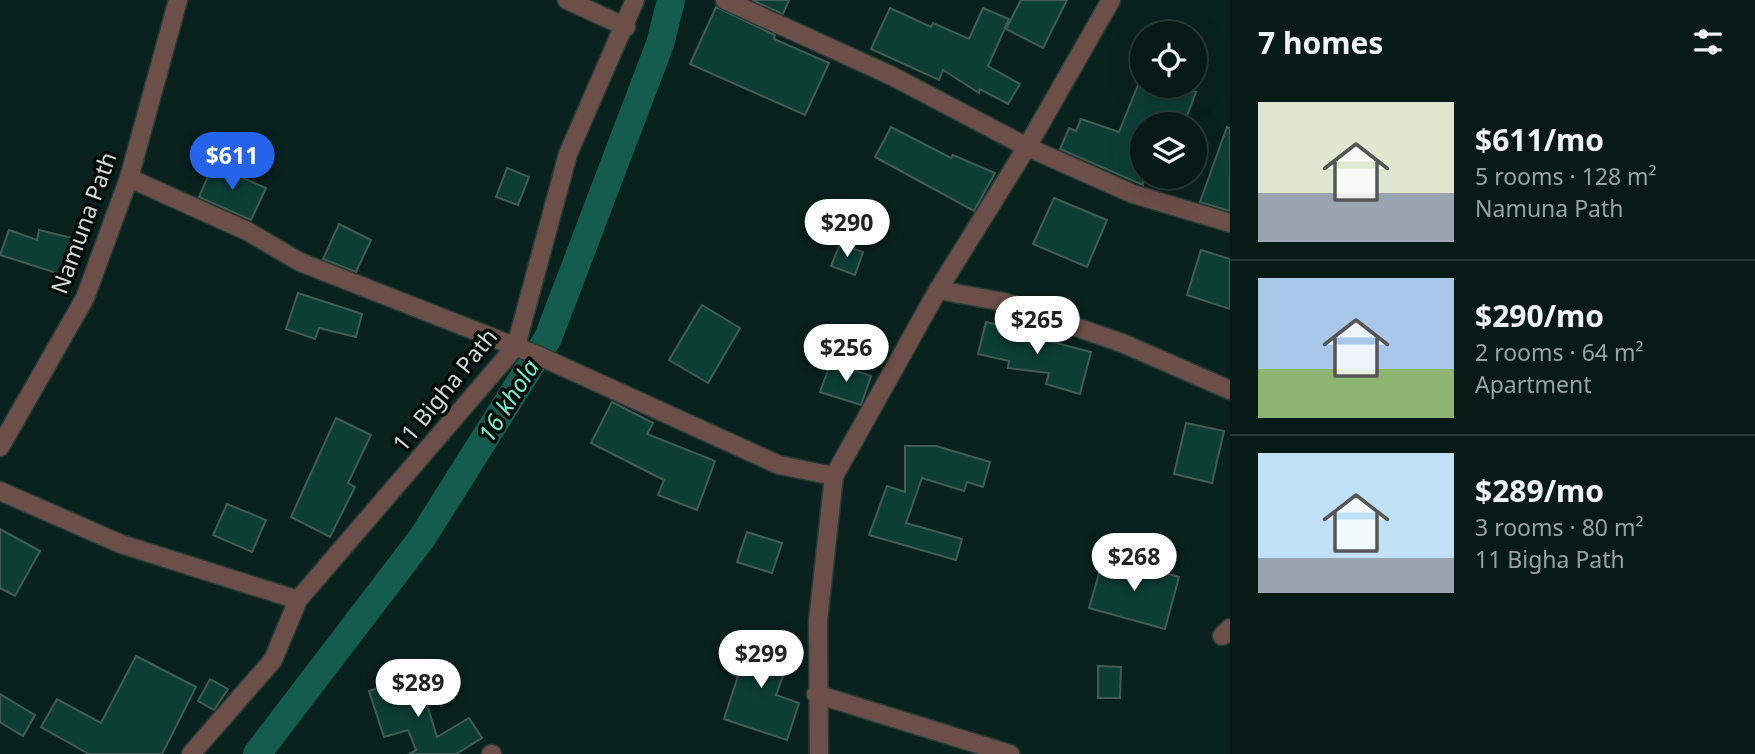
<!DOCTYPE html>
<html lang="en">
<head>
<meta charset="utf-8">
<style>
  :root { --surface:#081a16; --page:#11231f; --text:#f1f3f6; --muted:#98a1a1; --line:#293835; --accent:#2563eb }
  body { margin:0; font-family:"Noto Sans",sans-serif; background:var(--page); color:var(--text); height:100vh; display:flex; flex-direction:column; font-size:26px; white-space:nowrap }
  * { box-sizing:border-box; margin:0 }
  p { font-size:23px; color:var(--muted) }
  .icon { flex:none; width:38px; height:38px; fill:none; stroke:currentColor; stroke-width:2; stroke-linecap:round; stroke-linejoin:round }
  .map { position:relative; flex:1; overflow:hidden }
  .panel { display:flex; flex-direction:column; background:var(--surface); width:525px }
  .panel>* { flex:none }
  .buttons { position:absolute; left:1130px; top:21px; display:grid; gap:14px }
  .buttons a { display:grid; place-items:center; width:77px; height:77px; border-radius:50%; background:var(--surface); box-shadow:0 7px 28px #0002,0 0 0 2px var(--line); font-size:35px }
  .price { position:absolute; translate:-50% -60px; padding:0 16px; border-radius:24px; background:#fff; color:#222; font-size:23px; line-height:46px; filter:drop-shadow(0 2px 4px #0008) }
  .price::after { content:''; position:absolute; left:50%; top:42px; width:21px; height:16px; margin-left:-10px; background:inherit; clip-path:polygon(0 0,100% 0,50% 100%) }
  .price.selected { background:var(--accent); color:#fff }
  ul { padding:0; list-style:none }
  li { display:flex; align-items:center; gap:21px; height:175px; padding:0 28px }
  li+li { border-top:2px solid var(--line) }
  li span { display:grid; place-items:center; flex:none; width:196px; height:140px; border-radius:0px; color:#555 }
  li>.icon { margin-inline-start:auto }
  span .icon { width:84px; height:84px; fill:#fffc; stroke-width:1 }
  li b { font-size:30px }
  h2 { display:flex; justify-content:space-between; align-items:center; height:84px; padding:0 28px; font-size:30px }
  main { display:flex; flex:1; min-height:0 }
  .map>svg:first-child { display:block }
  .lines { fill:none; stroke-linecap:round; stroke-linejoin:round }
  .canal { stroke:#145d4e; stroke-width:28 }
  .building { fill:#0c3e34; stroke:#425c55; stroke-width:2 }
  .street-casing { stroke:#263c38; stroke-width:21 }
  .street { stroke:#6c4f48; stroke-width:18 }
  .labels { text-anchor:middle; stroke-width:7; stroke-linejoin:round; paint-order:stroke }
  .street-label { font-size:23px; fill:#d1dfdb; stroke:#020a07 }
  .water-label { font-size:24px; font-style:italic; fill:#72f1d3; stroke:#020a07 }
</style>
</head>
<body>
<main>
<div class="map">
<svg width="1230" height="754" viewBox="0 0 1230 754">
  <rect width="100%" height="100%" fill="#0a221d"/>
  <g class="lines">
    <path class="canal" d="M 257,754 L 422,538 L 548,338 L 660,44 L 671,0"/>
  </g>
  <g class="building">
    <path d="M 752,0 L 789,0 L 783,14 Z"/>
    <path d="M 1021,0 L 1067,0 L 1043,48 L 1006,29 Z"/>
    <path d="M 716,7 L 775,35 L 774,39 L 829,63 L 805,115 L 690,64 Z"/>
    <path d="M 890,8 L 931,27 L 933,23 L 969,39 L 983,8 L 1009,19 L 988,66 L 1020,84 L 1008,104 L 980,89 L 979,93 L 943,70 L 939,80 L 871,49 Z"/>
    <path d="M 1142,75 L 1143,86 L 1182,86 L 1196,92 L 1185,121 L 1165,113 L 1161,124 L 1143,124 L 1143,185 L 1060,149 L 1069,128 L 1076,131 L 1081,119 L 1119,132 Z"/>
    <path d="M 891,127 L 951,158 L 953,155 L 995,173 L 974,211 L 875,157 Z"/>
    <path d="M 1227,127 L 1230,128 L 1230,211 L 1200,202 Z"/>
    <path d="M 213,165 L 266,188 L 251,220 L 199,197 Z"/>
    <path d="M 507,168 L 529,177 L 518,205 L 496,197 Z"/>
    <path d="M 1054,198 L 1107,220 L 1087,267 L 1033,244 Z"/>
    <path d="M 339,224 L 371,240 L 356,272 L 323,259 Z"/>
    <path d="M 9,230 L 37,240 L 39,230 L 76,239 L 66,276 L 0,255 Z"/>
    <path d="M 840,244 L 863,252 L 855,275 L 831,266 Z"/>
    <path d="M 1201,250 L 1230,259 L 1230,309 L 1187,295 Z"/>
    <path d="M 298,293 L 362,314 L 356,337 L 319,328 L 315,339 L 286,329 Z"/>
    <path d="M 702,305 L 740,328 L 708,383 L 669,360 Z"/>
    <path d="M 986,322 L 1031,332 L 1030,336 L 1091,352 L 1080,394 L 1046,384 L 1049,373 L 1008,368 L 1009,361 L 978,354 Z"/>
    <path d="M 831,362 L 871,376 L 861,405 L 820,392 Z"/>
    <path d="M 612,402 L 653,423 L 647,434 L 715,461 L 697,510 L 658,495 L 664,480 L 591,443 Z"/>
    <path d="M 336,418 L 371,435 L 348,483 L 355,487 L 330,537 L 291,517 Z"/>
    <path d="M 1186,423 L 1224,431 L 1212,483 L 1174,474 Z"/>
    <path d="M 905,446 L 936,446 L 990,462 L 983,487 L 967,482 L 964,491 L 922,478 L 906,523 L 962,539 L 956,560 L 869,535 L 887,486 L 905,492 Z"/>
    <path d="M 227,504 L 266,520 L 252,552 L 213,535 Z"/>
    <path d="M 0,529 L 40,551 L 15,596 L 0,588 Z"/>
    <path d="M 747,532 L 782,543 L 772,573 L 737,562 Z"/>
    <path d="M 1104,556 L 1179,577 L 1165,629 L 1089,608 Z"/>
    <path d="M 746,636 L 792,652 L 776,695 L 799,703 L 787,740 L 724,719 L 738,676 L 732,674 Z"/>
    <path d="M 136,656 L 196,687 L 162,754 L 89,754 L 41,727 L 57,699 L 101,723 Z"/>
    <path d="M 1098,666 L 1121,667 L 1120,698 L 1098,698 Z"/>
    <path d="M 418,675 L 437,737 L 469,718 L 482,738 L 456,754 L 409,754 L 416,750 L 408,730 L 384,737 L 369,691 Z"/>
    <path d="M 210,679 L 228,689 L 214,710 L 198,701 Z"/>
    <path d="M 0,694 L 35,715 L 23,736 L 0,722 Z"/>
  </g>
  <g class="lines">
    <defs>
      <g id="street">
        <path d="M 567,0 L 626,27"/>
        <path d="M 725,0 L 892,76 L 1027,147 L 1133,194 L 1230,223"/>
        <path d="M 129,178 L 247,231 L 300,262 L 537,355 L 779,465 L 834,476"/>
        <path d="M 938,290 L 1004,302 L 1122,343 L 1230,390"/>
        <path d="M 0,447 L 85,298 L 129,178 L 178,0"/>
        <path d="M 0,491 L 121,544 L 298,600"/>
        <path d="M 1222,636 L 1230,628"/>
        <path d="M 816,694 L 1010,754"/>
        <path d="M 191,754 L 273,660 L 298,600 L 516,346 L 568,154 L 635,0"/>
        <path d="M 491,754 L 492,754"/>
        <path d="M 819,754 L 818,621 L 834,476 L 938,290 L 1027,147 L 1111,0"/>
      </g>
    </defs>
    <use href="#street" class="street-casing"/>
    <use href="#street" class="street"/>
  </g>
  <g class="labels">
    <g class="street-label">
      <text transform="translate(84 223) rotate(-70)" y="8">Namuna Path</text>
      <text transform="translate(445 390) rotate(-51)" y="8">11 Bigha Path</text>
    </g>
    <g class="water-label">
      <text transform="translate(509 401) rotate(-58)" y="8">16 khola</text>
    </g>
  </g>
</svg>
<div class="buttons">
<a><svg class="icon" aria-label="locate" viewBox="0 0 24 24"><circle cx="12" cy="12" r="6"/><path d="M12 2v4M12 18v4M2 12h4M18 12h4"/></svg></a>
<a><svg class="icon" aria-label="layers" viewBox="0 0 24 24"><path d="M12 4l9 5-9 5-9-5zM3 14l9 5 9-5"/></svg></a>
</div>
<b class="price selected" style="left:232px;top:192px">$611</b>
<b class="price" style="left:847px;top:259px">$290</b>
<b class="price" style="left:1037px;top:356px">$265</b>
<b class="price" style="left:846px;top:384px">$256</b>
<b class="price" style="left:1134px;top:593px">$268</b>
<b class="price" style="left:761px;top:690px">$299</b>
<b class="price" style="left:418px;top:719px">$289</b>
</div>
<section class="panel">
<h2>7 homes<svg class="icon" aria-label="filters" viewBox="0 0 24 24"><path d="M4 7h16M4 17h16"/><circle cx="9" cy="7" r="2"/><circle cx="15" cy="17" r="2"/></svg></h2>
<ul>
<li><span style="background:linear-gradient(#dfe7d0 65%,#9aa5b1 0)"><svg class="icon" aria-label="home" viewBox="0 0 24 24"><path d="M3 11l9-7 9 7M6 9v11h12V9"/></svg></span><div><b>$611/mo</b><p>5 rooms · 128 m²</p><p>Namuna Path</p></div></li>
<li><span style="background:linear-gradient(#a9c7e8 65%,#8fb573 0)"><svg class="icon" aria-label="home" viewBox="0 0 24 24"><path d="M3 11l9-7 9 7M6 9v11h12V9"/></svg></span><div><b>$290/mo</b><p>2 rooms · 64 m²</p><p>Apartment</p></div></li>
<li><span style="background:linear-gradient(#bfe0f5 75%,#9aa5b1 0)"><svg class="icon" aria-label="home" viewBox="0 0 24 24"><path d="M3 11l9-7 9 7M6 9v11h12V9"/></svg></span><div><b>$289/mo</b><p>3 rooms · 80 m²</p><p>11 Bigha Path</p></div></li>
</ul>
</section>
</main>
</body>
</html>
